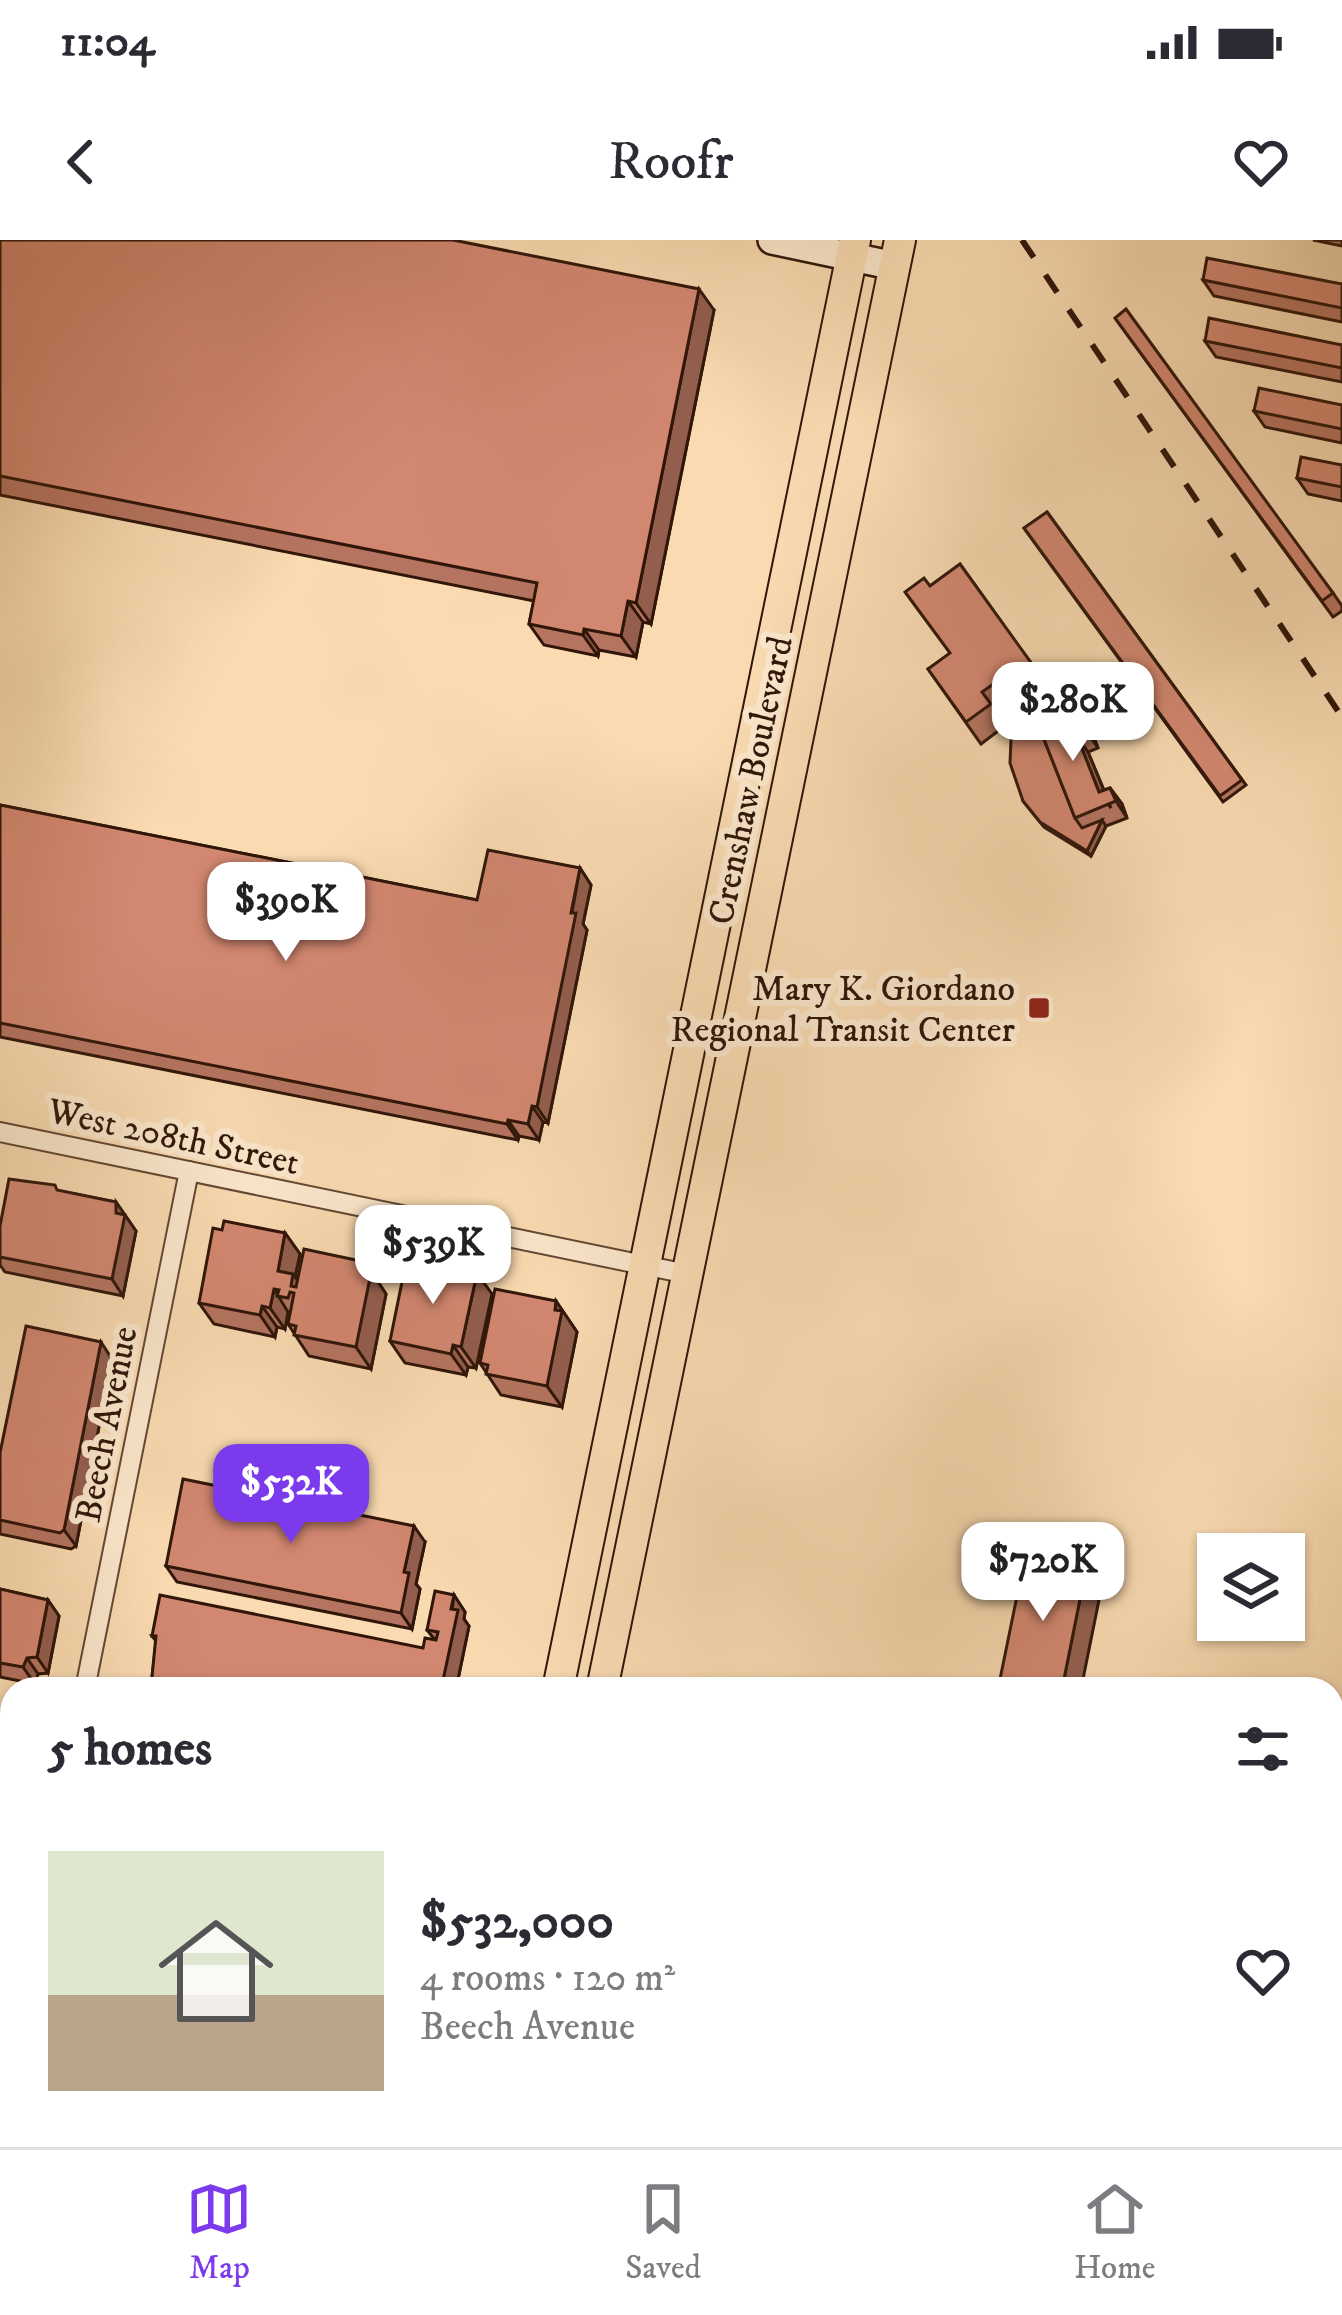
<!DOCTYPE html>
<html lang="en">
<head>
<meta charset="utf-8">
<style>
  :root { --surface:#fff; --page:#f2f2f3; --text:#2b2b33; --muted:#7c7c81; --line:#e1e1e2; --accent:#7c3aed }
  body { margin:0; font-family:"IM FELL DW Pica",serif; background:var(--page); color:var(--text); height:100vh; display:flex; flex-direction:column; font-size:45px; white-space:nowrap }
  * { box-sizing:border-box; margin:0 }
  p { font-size:39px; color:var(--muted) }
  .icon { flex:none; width:66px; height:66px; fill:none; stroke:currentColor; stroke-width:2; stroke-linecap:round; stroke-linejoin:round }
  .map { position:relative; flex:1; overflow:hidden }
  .drawer { position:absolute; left:0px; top:1437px; width:1344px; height:471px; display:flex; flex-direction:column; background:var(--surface); border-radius:36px 36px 0 0; box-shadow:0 3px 9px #0004 }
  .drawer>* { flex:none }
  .tools { position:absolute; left:1197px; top:1293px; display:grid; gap:24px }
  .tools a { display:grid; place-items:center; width:108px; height:108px; border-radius:0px; background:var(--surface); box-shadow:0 3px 9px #0004; font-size:60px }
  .price { position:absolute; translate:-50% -102px; padding:0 27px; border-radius:24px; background:#fff; color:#222; font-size:39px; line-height:78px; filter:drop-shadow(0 3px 6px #0008) }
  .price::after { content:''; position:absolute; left:50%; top:72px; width:36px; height:27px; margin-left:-18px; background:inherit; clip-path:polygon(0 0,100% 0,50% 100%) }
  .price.on { background:var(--accent); color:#fff }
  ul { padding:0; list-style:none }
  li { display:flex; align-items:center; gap:36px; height:300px; padding:0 48px }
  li+li { border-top:3px solid var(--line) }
  li span { display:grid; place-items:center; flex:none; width:336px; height:240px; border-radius:0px; color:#555 }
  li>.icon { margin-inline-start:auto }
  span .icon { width:144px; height:144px; fill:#fffc; stroke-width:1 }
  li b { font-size:51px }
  h2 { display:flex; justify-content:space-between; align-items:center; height:144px; padding:0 48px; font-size:51px }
  .status { display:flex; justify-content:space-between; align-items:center; height:84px; padding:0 60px; background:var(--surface); direction:ltr }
  .status svg { height:33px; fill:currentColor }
  header { display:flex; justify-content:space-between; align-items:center; height:156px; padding:0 48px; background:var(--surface); font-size:54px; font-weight:600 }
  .tabs { display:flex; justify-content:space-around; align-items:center; height:168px; border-top:3px solid var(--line); background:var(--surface); font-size:33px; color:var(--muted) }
  .tabs a { display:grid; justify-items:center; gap:6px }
  .tabs .on { color:var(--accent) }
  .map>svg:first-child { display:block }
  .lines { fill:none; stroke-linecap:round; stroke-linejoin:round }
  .street-casing { stroke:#624733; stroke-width:22 }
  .secondary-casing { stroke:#301609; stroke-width:32 }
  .primary-casing { stroke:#301609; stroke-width:34 }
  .street { stroke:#fbe7cc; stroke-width:18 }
  .secondary { stroke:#fbe7cc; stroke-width:27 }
  .primary { stroke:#f9dab1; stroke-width:30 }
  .rail { stroke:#301609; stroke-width:6; stroke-dasharray:21 21; stroke-linecap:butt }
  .wall { fill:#b57460; stroke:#301609; stroke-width:3 }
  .shaded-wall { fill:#935e4e; stroke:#301609; stroke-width:3 }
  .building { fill:#d28770; stroke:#301609; stroke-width:3 }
  .poi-dot { fill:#8f2418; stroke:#fbe7cc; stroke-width:4.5 }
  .labels { text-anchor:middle; stroke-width:12; stroke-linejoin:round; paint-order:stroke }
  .street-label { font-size:36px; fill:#301609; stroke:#fbe7cc }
  .poi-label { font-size:36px; fill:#301609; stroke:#fbe7cc; text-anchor:end }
</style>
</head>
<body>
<div class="status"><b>11:04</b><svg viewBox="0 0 49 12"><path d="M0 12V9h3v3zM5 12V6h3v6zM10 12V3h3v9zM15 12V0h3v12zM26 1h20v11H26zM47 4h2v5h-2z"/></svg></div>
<header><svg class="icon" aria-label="back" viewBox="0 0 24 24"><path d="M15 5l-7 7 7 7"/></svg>Roofr<svg class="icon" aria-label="heart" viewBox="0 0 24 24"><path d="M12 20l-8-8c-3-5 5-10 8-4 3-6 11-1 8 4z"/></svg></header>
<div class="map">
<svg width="1342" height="1907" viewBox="0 0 1342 1907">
  <rect width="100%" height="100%" fill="#f9dab1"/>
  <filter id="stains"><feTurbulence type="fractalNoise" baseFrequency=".00167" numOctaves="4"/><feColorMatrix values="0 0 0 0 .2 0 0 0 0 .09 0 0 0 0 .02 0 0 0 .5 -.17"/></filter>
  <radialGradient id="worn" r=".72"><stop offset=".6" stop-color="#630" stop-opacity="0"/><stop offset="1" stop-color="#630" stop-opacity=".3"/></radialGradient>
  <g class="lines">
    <defs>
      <g id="street">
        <path d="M 0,892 L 687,1034"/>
        <path d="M 85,1449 L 189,931"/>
        <path d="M 0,1482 L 12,1485"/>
      </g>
      <path id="secondary" d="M 772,0 L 895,26"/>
      <g id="primary">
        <path d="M 558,1449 L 855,0"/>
        <path d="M 602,1449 L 900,0"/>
        <path d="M 466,1907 L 468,1896"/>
        <path d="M 511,1907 L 513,1896"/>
      </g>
    </defs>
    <use href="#street" class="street-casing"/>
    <use href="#secondary" class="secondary-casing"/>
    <use href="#primary" class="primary-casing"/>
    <use href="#street" class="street"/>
    <use href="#secondary" class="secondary"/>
    <use href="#primary" class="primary"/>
    <g class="rail">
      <path d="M 1022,0 L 1342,477"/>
      <path d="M 1332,1522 L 1342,1524"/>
      <path d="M 1332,1570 L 1342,1573"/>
      <path d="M 1332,1594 L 1342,1596"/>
      <path d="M 1332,1619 L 1342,1621"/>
    </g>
  </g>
  <g class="wall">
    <path d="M 0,0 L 714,70 L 651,384 L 643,382 L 636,417 L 599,410 L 598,416 L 544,405 L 529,384 L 534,361 L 0,255 Z"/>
    <path d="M 1313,0 L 1342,0 L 1342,6 Z"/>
    <path d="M 1203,40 L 1342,44 L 1342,82 L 1214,56 Z"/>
    <path d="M 1115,78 L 1333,353 L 1342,366 L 1342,371 L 1333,377 Z"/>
    <path d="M 1205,101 L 1342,105 L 1342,142 L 1216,117 Z"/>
    <path d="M 1342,165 L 1342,203 L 1265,187 L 1254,171 Z"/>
    <path d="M 1342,225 L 1342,261 L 1308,254 L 1297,238 Z"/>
    <path d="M 1047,272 L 1246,545 L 1223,562 L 1024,288 Z"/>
    <path d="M 960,324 L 1047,446 L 1011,471 L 1007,466 L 997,473 L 1006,485 L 981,504 L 928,429 L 950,414 L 930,346 Z"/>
    <path d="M 1080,444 L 1093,468 L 1084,478 L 1089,485 L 1098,508 L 1088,512 L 1104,550 L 1110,548 L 1122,564 L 1127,578 L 1106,586 L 1091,616 L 1044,587 L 1023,561 Z"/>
    <path d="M 0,565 L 477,660 L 580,628 L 591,645 L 583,684 L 587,690 L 548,883 L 543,882 L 539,900 L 519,896 L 518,900 L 0,797 Z"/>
    <path d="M 59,951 L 116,962 L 136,991 L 123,1056 L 5,1032 L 0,1025 L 0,986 Z"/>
    <path d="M 222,990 L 285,993 L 300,1014 L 295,1037 L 297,1040 L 365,1022 L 386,1054 L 371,1129 L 309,1116 L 288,1084 L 290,1074 L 288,1072 L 285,1089 L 277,1087 L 275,1097 L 214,1084 L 199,1063 Z"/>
    <path d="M 492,1054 L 476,1128 L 468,1127 L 466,1135 L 405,1123 L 390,1101 Z"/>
    <path d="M 556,1061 L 577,1092 L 562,1167 L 501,1155 L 480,1123 Z"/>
    <path d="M 112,1119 L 76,1306 L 71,1309 L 0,1294 L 0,1213 Z"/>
    <path d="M 425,1302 L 416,1344 L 420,1349 L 412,1389 L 177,1342 L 166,1326 Z"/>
    <path d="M 0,1349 L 48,1360 L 59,1376 L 48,1433 L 38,1434 L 35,1444 L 0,1437 Z"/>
    <path d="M 454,1355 L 465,1372 L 464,1379 L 469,1386 L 456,1449 L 152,1449 L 151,1447 L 156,1401 L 152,1396 L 423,1408 L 435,1400 L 427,1390 Z"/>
    <path d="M 1332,1634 L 1342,1636 L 1342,1843 L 1332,1841 Z"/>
    <path d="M 0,1744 L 12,1746 L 12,1851 L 0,1849 Z"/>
    <path d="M 876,1896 L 977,1896 L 975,1907 L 873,1907 Z"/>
  </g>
  <g class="shaded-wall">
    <path d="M 699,49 L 714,70 L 651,384 L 636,363 Z"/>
    <path d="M 628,361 L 643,382 L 636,417 L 621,396 Z"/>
    <path d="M 584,389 L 599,410 L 598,416 L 583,395 Z"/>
    <path d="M 1080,444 L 1093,468 L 1084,478 L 1089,485 L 1098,508 L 1087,492 L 1079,473 Z"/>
    <path d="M 1077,496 L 1088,512 L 1111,568 L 1099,552 Z"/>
    <path d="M 1110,548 L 1122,564 L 1127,578 L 1116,561 Z"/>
    <path d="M 1102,580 L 1106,586 L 1091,616 L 1087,611 Z"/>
    <path d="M 580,628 L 591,645 L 583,684 L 587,690 L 548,883 L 537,867 Z"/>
    <path d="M 532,866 L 543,882 L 539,900 L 528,884 Z"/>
    <path d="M 508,880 L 519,896 L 518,900 L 507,884 Z"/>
    <path d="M 116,962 L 136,991 L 123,1056 L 112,1039 Z"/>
    <path d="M 285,993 L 300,1014 L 295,1037 L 308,1055 L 306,1067 L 278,1031 Z"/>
    <path d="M 365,1022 L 386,1054 L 371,1129 L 356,1107 Z"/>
    <path d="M 477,1033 L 492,1054 L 476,1128 L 461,1107 Z"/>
    <path d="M 274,1049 L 288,1072 L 285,1089 L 270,1068 Z"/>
    <path d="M 556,1061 L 577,1092 L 562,1167 L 547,1146 Z"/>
    <path d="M 262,1066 L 277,1087 L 275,1097 L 260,1075 Z"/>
    <path d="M 101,1102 L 112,1119 L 76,1306 L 64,1290 Z"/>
    <path d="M 453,1105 L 468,1127 L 466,1135 L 451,1114 Z"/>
    <path d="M 414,1286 L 425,1302 L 416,1344 L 420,1349 L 412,1389 L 401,1373 L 404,1332 Z"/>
    <path d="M 1087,1324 L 1102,1345 L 1081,1449 L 1062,1449 Z"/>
    <path d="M 454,1355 L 465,1372 L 464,1379 L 469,1386 L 456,1449 L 445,1449 L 442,1445 Z"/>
    <path d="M 48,1360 L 59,1376 L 48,1433 L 37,1417 Z"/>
    <path d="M 27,1418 L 38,1434 L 35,1444 L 23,1427 Z"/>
    <path d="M 12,1811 L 12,1839 L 7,1832 Z"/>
    <path d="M 254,1896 L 264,1896 L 262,1907 L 252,1907 Z"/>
    <path d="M 960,1896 L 977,1896 L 975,1907 L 968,1907 Z"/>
    <path d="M 1223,1896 L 1238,1896 L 1235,1907 L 1220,1907 Z"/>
    <path d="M 1318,1896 L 1328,1896 L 1331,1901 L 1330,1907 L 1316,1907 Z"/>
  </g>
  <g class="building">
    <path d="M 0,0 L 453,0 L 699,49 L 636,363 L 628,361 L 621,396 L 584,389 L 583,395 L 529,384 L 537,343 L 0,236 Z"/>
    <path d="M 1207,18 L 1342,44 L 1342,68 L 1203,40 Z"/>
    <path d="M 1126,69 L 1333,353 L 1322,361 L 1115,78 Z"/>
    <path d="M 1209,78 L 1342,105 L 1342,128 L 1205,101 Z"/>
    <path d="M 1259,148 L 1342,165 L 1342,189 L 1254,171 Z"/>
    <path d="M 1301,217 L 1342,225 L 1342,247 L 1297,238 Z"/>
    <path d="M 1047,272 L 1242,540 L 1220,556 L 1024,288 Z"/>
    <path d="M 960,324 L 1032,424 L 996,450 L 992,445 L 982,452 L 991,464 L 966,482 L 928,429 L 950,413 L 905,352 L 924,338 L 930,346 Z"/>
    <path d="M 1076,438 L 1089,463 L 1079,473 L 1078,469 L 1038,484 L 1075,578 L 1082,588 L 1102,580 L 1087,611 L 1040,582 L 1023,561 L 1010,523 L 1011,500 L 1018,481 L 1034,463 Z"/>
    <path d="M 1078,469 L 1087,492 L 1077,496 L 1099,552 L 1110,548 L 1116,561 L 1075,578 L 1038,484 Z"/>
    <path d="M 0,565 L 477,660 L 488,610 L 580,628 L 571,673 L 576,673 L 537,867 L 532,866 L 528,884 L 508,880 L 507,884 L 0,783 Z"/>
    <path d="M 9,939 L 55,945 L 57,950 L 116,962 L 116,973 L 125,975 L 112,1039 L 0,1017 L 0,986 Z"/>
    <path d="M 224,981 L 285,993 L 278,1031 L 293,1034 L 291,1046 L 296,1047 L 304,1009 L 365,1022 L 363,1031 L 371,1033 L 356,1107 L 294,1095 L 296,1086 L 288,1084 L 294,1053 L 290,1052 L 288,1058 L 277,1056 L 279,1050 L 274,1049 L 270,1068 L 262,1066 L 260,1075 L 199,1063 L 213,988 L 222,990 Z"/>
    <path d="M 415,1020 L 477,1033 L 461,1107 L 453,1105 L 451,1114 L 390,1101 L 405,1027 L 413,1029 Z"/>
    <path d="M 495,1049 L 556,1061 L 555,1070 L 562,1071 L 547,1146 L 486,1134 L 488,1125 L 480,1123 Z"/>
    <path d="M 26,1086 L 101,1102 L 64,1290 L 60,1293 L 0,1280 L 0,1213 Z"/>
    <path d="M 183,1239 L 414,1286 L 404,1332 L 409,1333 L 401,1373 L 166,1326 Z"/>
    <path d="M 1026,1312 L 1087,1324 L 1062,1449 L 998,1449 Z"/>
    <path d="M 0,1349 L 48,1360 L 37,1417 L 27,1418 L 23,1427 L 0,1423 Z"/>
    <path d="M 435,1351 L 454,1355 L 451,1369 L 458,1370 L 442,1445 L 424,1441 L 422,1449 L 159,1449 L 151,1447 L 156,1396 L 152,1396 L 160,1355 L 423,1408 L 425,1398 L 436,1400 L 438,1392 L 427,1390 Z"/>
    <path d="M 1170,1440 L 1178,1445 L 1178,1449 L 1154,1449 L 1159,1442 Z"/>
    <path d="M 1198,1441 L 1209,1445 L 1211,1449 L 1188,1449 L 1189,1446 Z"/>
    <path d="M 1332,1634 L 1342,1636 L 1342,1825 L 1332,1823 Z"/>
    <path d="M 0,1744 L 12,1746 L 12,1811 L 7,1832 L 0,1831 Z"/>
    <path d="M 178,1896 L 254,1896 L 252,1907 L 175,1907 Z"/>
    <path d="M 876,1896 L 885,1896 L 937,1907 L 873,1907 Z"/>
    <path d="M 986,1896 L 1082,1896 L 1137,1907 L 983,1907 Z"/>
    <path d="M 1175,1896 L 1223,1896 L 1220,1907 L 1173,1907 Z"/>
    <path d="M 1264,1896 L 1318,1896 L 1316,1907 L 1262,1907 Z"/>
  </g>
  <rect class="poi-dot" x="1027" y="756" width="24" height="24" rx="6"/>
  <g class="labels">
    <g class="street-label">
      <text transform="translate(749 540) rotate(-78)" y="13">Crenshaw Boulevard</text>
      <text transform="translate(174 895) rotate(12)" y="13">West 208th Street</text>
      <text transform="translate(105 1184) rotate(-79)" y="13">Beech Avenue</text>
    </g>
    <g class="poi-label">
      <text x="1015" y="760">Mary K. Giordano<tspan x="1015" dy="41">Regional Transit Center</tspan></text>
    </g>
  </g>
  <rect width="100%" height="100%" filter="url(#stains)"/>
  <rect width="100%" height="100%" fill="url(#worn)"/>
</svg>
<div class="tools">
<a><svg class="icon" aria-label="layers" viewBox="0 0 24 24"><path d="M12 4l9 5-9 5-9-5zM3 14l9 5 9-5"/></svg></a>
</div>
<b class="price" style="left:1073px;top:524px">$280K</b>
<b class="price" style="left:286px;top:724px">$390K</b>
<b class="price" style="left:433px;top:1067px">$539K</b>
<b class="price on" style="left:291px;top:1306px">$532K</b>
<b class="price" style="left:1043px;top:1384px">$720K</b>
<section class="drawer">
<h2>5 homes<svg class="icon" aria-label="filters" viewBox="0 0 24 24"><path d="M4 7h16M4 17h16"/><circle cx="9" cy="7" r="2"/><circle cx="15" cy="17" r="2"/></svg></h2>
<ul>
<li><span style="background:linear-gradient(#dfe7d0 60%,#b9a48a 0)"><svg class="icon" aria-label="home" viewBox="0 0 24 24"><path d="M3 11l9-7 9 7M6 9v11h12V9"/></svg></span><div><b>$532,000</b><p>4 rooms · 120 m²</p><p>Beech Avenue</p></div><svg class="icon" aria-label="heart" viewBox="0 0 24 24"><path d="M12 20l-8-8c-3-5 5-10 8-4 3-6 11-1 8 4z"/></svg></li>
</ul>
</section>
</div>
<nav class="tabs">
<a class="on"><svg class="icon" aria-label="map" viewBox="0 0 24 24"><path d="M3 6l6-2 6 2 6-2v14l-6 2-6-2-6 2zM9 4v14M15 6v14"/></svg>Map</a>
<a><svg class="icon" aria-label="saved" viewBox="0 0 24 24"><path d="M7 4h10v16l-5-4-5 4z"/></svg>Saved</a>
<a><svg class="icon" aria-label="home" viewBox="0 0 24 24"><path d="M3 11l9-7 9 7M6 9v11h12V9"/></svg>Home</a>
</nav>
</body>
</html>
